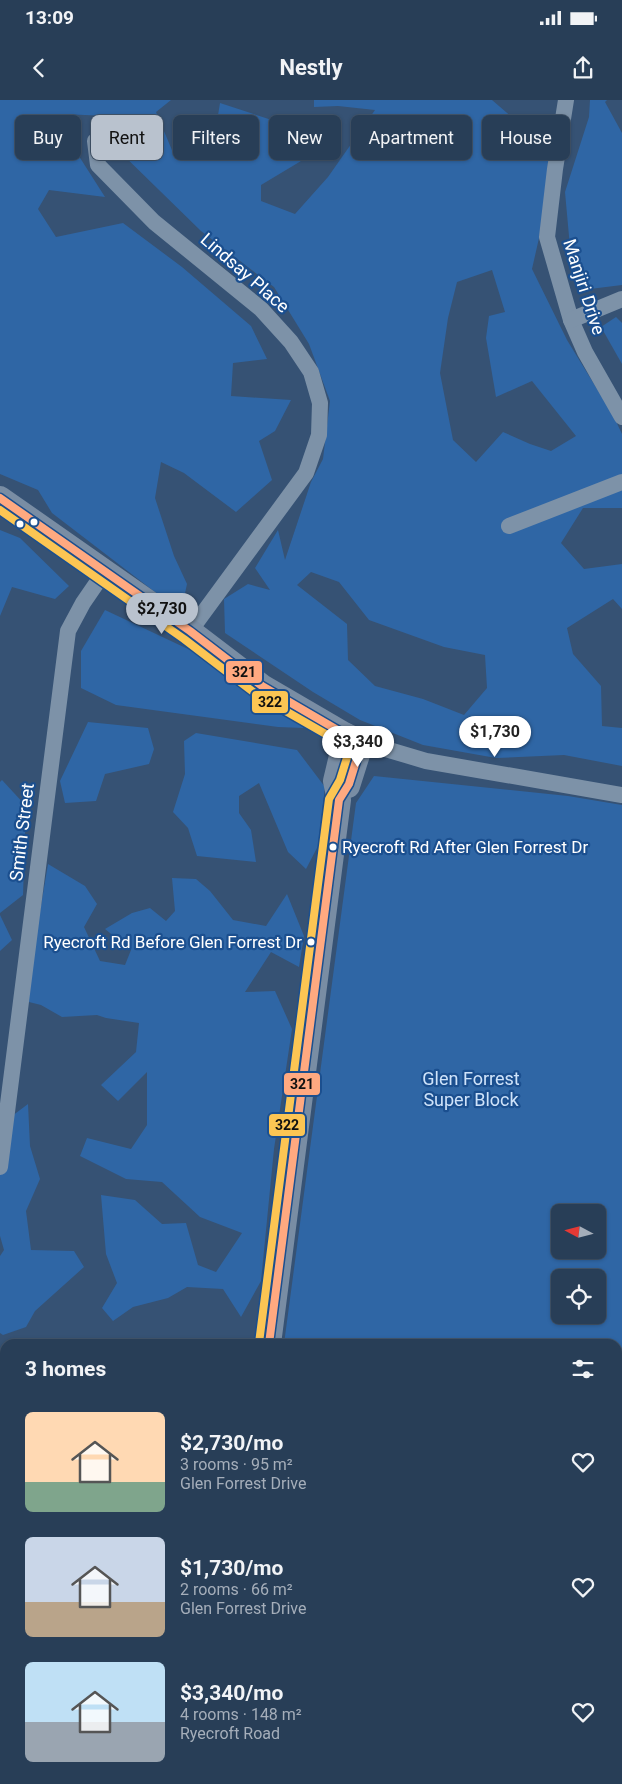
<!DOCTYPE html>
<html lang="en">
<head>
<meta charset="utf-8">
<style>
  :root { --surface:#283e57; --page:#344961; --text:#f1f3f6; --muted:#a5aeba; --line:#44576d; --accent:#b9c2ce }
  body { margin:0; font-family:Roboto,sans-serif; background:var(--page); color:var(--text); height:100vh; display:flex; flex-direction:column; font-size:19px; white-space:nowrap }
  * { box-sizing:border-box; margin:0 }
  p { font-size:16px; color:var(--muted) }
  .icon { flex:none; width:28px; height:28px; fill:none; stroke:currentColor; stroke-width:2; stroke-linecap:round; stroke-linejoin:round }
  .map { position:relative; flex:1; overflow:hidden }
  .sheet { position:absolute; left:0px; top:1239px; width:622px; height:446px; display:flex; flex-direction:column; background:var(--surface); border-radius:15px 15px 0 0; box-shadow:0 1px 4px #0004,0 0 0 1px var(--line) }
  .sheet>* { flex:none }
  .hud { position:absolute; left:15px; top:15px; width:592px; height:45px; display:flex; gap:10px }
  .needle { width:32px; rotate:277deg }
  .tools { position:absolute; left:551px; top:1104px; display:grid; gap:10px }
  .tools a { display:grid; place-items:center; width:55px; height:55px; border-radius:8px; background:var(--surface); box-shadow:0 1px 4px #0004,0 0 0 1px var(--line); font-size:25px }
  .price { position:absolute; translate:-50% -42px; padding:0 11px; border-radius:18px; background:#fff; color:#222; font-size:16px; line-height:32px; filter:drop-shadow(0 1px 2px #0008) }
  .price::after { content:''; position:absolute; left:50%; top:30px; width:15px; height:11px; margin-left:-8px; background:inherit; clip-path:polygon(0 0,100% 0,50% 100%) }
  .price.selected { background:var(--accent); color:#111 }
  ul { padding:0; list-style:none }
  li { display:flex; align-items:center; gap:15px; height:125px; padding:0 25px }
  li span { display:grid; place-items:center; flex:none; width:140px; height:100px; border-radius:8px; color:#555 }
  li>.icon { margin-inline-start:auto }
  span .icon { width:60px; height:60px; fill:#fffc; stroke-width:1 }
  li b { font-size:21px }
  h2 { display:flex; justify-content:space-between; align-items:center; height:60px; padding:0 25px; font-size:21px }
  .tag { padding:0 18px; border-radius:8px; background:var(--surface); box-shadow:0 1px 4px #0004,0 0 0 1px var(--line); font-size:18px; line-height:45px }
  .tag.selected { background:var(--accent); color:#111 }
  .status { display:flex; justify-content:space-between; align-items:center; height:35px; padding:0 25px; background:var(--surface); direction:ltr }
  .status svg { height:14px; fill:currentColor }
  header { display:flex; justify-content:space-between; align-items:center; height:65px; padding:0 25px; background:var(--surface); font-size:22px; font-weight:700 }
  .map>svg:first-child { display:block }
  .green { fill:#2f66a5; fill-rule:evenodd }
  .lines { fill:none; stroke-linecap:round; stroke-linejoin:round }
  .street { stroke:#7d92a8; stroke-width:16 }
  .secondary { stroke:#798da4; stroke-width:24 }
  .bus-1-casing { stroke:#1b4f8f; stroke-width:11 }
  .bus-2-casing { stroke:#1b4f8f; stroke-width:11 }
  .bus-1 { stroke:#ffa980; stroke-width:8 }
  .bus-2 { stroke:#fcc553; stroke-width:8 }
  .bus-dot { fill:#fff; stroke:#1b4f8f; stroke-width:2 }
  .labels { text-anchor:middle; stroke-width:4.5; stroke-linejoin:round; paint-order:stroke }
  .bus-label { font-size:17px; fill:#fff; stroke:#1b4f8f; text-anchor:start }
  .street-label { font-size:18px; fill:#fff; stroke:#1b4f8f }
  .park-label { font-size:18px; fill:#cfe3fa; stroke:#1b4f8f }
  .line-badge { stroke:#1b4f8f; stroke-width:2 }
  .pale-badge-label { font-size:14px; text-anchor:middle; font-weight:bold; fill:#111 }
</style>
</head>
<body>
<div class="status"><b>13:09</b><svg viewBox="0 0 49 12"><path d="M0 12V9h3v3zM5 12V6h3v6zM10 12V3h3v9zM15 12V0h3v12zM26 1h20v11H26zM47 4h2v5h-2z"/></svg></div>
<header><svg class="icon" aria-label="back" viewBox="0 0 24 24"><path d="M15 5l-7 7 7 7"/></svg>Nestly<svg class="icon" aria-label="share" viewBox="0 0 24 24"><path d="M12 15V3M7 8l5-5 5 5M5 13v7h14v-7"/></svg></header>
<div class="map">
<svg width="622" height="1684" viewBox="0 0 622 1684">
  <rect width="100%" height="100%" fill="#365274"/>
  <g class="green">
    <path d="M 0,0 L 171,0 L 156,12 L 174,55 L 211,58 L 220,3 L 284,24 L 306,58 L 261,85 L 261,101 L 295,114 L 328,77 L 375,10 L 338,6 L 314,7 L 314,0 L 492,0 L 549,49 L 544,116 L 532,169 L 567,240 L 613,315 L 622,334 L 622,408 L 583,408 L 561,443 L 584,469 L 622,464 L 622,509 L 613,499 L 567,528 L 573,554 L 601,586 L 602,626 L 622,628 L 622,666 L 564,655 L 496,658 L 423,645 L 360,620 L 313,592 L 225,533 L 224,499 L 248,484 L 270,490 L 255,468 L 278,430 L 285,460 L 311,382 L 323,359 L 330,301 L 309,244 L 274,187 L 201,131 L 115,47 L 107,16 L 63,14 L 68,39 L 105,97 L 49,90 L 38,109 L 56,137 L 123,123 L 182,167 L 251,226 L 267,259 L 233,263 L 231,296 L 291,300 L 275,331 L 259,341 L 272,380 L 236,412 L 184,373 L 161,362 L 155,398 L 174,456 L 187,484 L 181,512 L 52,413 L 38,390 L 0,374 ZM 492,170 L 505,212 L 489,216 L 486,238 L 496,297 L 532,281 L 576,336 L 551,351 L 530,344 L 503,332 L 476,362 L 453,340 L 440,273 L 448,218 L 457,182 ZM 311,472 L 339,482 L 369,520 L 444,547 L 485,555 L 487,588 L 464,615 L 423,599 L 375,586 L 348,560 L 347,524 L 297,485 Z"/>
    <path d="M 590,0 L 607,0 L 605,2 L 622,33 L 622,185 L 590,189 L 571,158 L 565,92 L 589,17 Z"/>
    <path d="M 616,217 L 622,223 L 622,264 L 601,227 Z"/>
    <path d="M 0,430 L 20,438 L 69,486 L 55,499 L 12,487 L 0,516 Z"/>
    <path d="M 105,510 L 205,557 L 287,613 L 304,628 L 278,627 L 116,605 L 81,588 L 81,551 Z"/>
    <path d="M 88,622 L 148,628 L 154,649 L 149,664 L 105,674 L 96,701 L 65,703 L 60,681 Z"/>
    <path d="M 196,633 L 297,650 L 325,687 L 318,746 L 306,769 L 288,752 L 259,683 L 239,696 L 239,713 L 251,730 L 256,762 L 197,756 L 188,728 L 173,712 L 185,674 L 184,641 Z"/>
    <path d="M 374,676 L 568,696 L 622,705 L 622,1684 L 368,1684 L 365,1680 L 618,1680 L 618,1244 L 284,1244 L 356,703 ZM 560,1112 L 598,1112 L 598,1150 L 560,1150 ZM 560,1178 L 598,1178 L 598,1215 L 560,1215 Z"/>
    <path d="M 2,680 L 26,706 L 23,795 L 0,813 L 0,682 Z"/>
    <path d="M 48,764 L 85,786 L 97,804 L 84,827 L 100,861 L 125,865 L 131,850 L 105,829 L 132,813 L 150,808 L 166,821 L 175,811 L 172,778 L 196,779 L 210,791 L 233,820 L 266,826 L 287,794 L 304,836 L 299,867 L 271,852 L 245,892 L 275,891 L 292,929 L 274,1049 L 261,1181 L 241,1217 L 223,1189 L 187,1187 L 168,1198 L 133,1207 L 113,1221 L 102,1208 L 117,1183 L 106,1154 L 101,1095 L 135,1100 L 162,1124 L 186,1123 L 198,1165 L 216,1172 L 242,1133 L 200,1117 L 162,1082 L 126,1079 L 80,1056 L 87,1038 L 131,1049 L 147,1025 L 147,972 L 118,1001 L 101,985 L 136,952 L 139,923 L 106,918 L 97,915 L 62,917 L 41,905 L 25,901 Z"/>
    <path d="M 0,815 L 12,840 L 0,851 Z"/>
    <path d="M 28,1004 L 30,1046 L 40,1079 L 26,1111 L 31,1150 L 74,1151 L 84,1167 L 35,1211 L 26,1227 L 3,1235 L 0,1233 L 0,1156 L 4,1150 L 0,1136 L 0,1041 L 4,1022 Z"/>
    <path d="M 5,1463 L 5,1644 L 0,1650 L 0,1466 Z"/>
    <path d="M 29,1680 L 308,1680 L 312,1684 L 30,1684 Z"/>
  </g>
  <g class="lines">
    <g class="street">
      <path d="M 566,0 L 555,69 L 547,137 L 571,220 L 585,252 L 622,317"/>
      <path d="M 95,41 L 98,65 L 154,122 L 261,209 L 291,242 L 311,272 L 320,303 L 319,335 L 306,373 L 190,531"/>
      <path d="M 571,220 L 622,199"/>
      <path d="M 509,426 L 622,382"/>
      <path d="M 362,642 L 426,661 L 622,695"/>
      <path d="M 0,1067 L 68,531 L 83,503 L 105,471"/>
    </g>
    <g class="secondary">
      <path d="M 0,398 L 190,531 L 262,586 L 346,635 L 362,642 L 348,686"/>
      <path d="M 269,1244 L 339,700 L 335,681 L 346,635"/>
      <path d="M 347,1680 L 350,1684"/>
    </g>
    <defs>
      <path id="bus-1" d="M 0,398 L 190,531 L 262,586 L 346,635 L 362,642 L 349,684 L 339,700 L 269,1244"/>
      <path id="bus-2" d="M 0,410 L 184,539 L 256,594 L 350,648 L 340,680 L 329,699 L 259,1243"/>
    </defs>
    <use href="#bus-1" class="bus-1-casing"/>
    <use href="#bus-2" class="bus-2-casing"/>
    <use href="#bus-1" class="bus-1"/>
    <use href="#bus-2" class="bus-2"/>
  </g>
  <g class="bus-dot">
    <circle cx="34" cy="422" r="4.5"/>
    <circle cx="20" cy="424" r="4.5"/>
    <circle cx="333" cy="747" r="4.5"/>
    <circle cx="311" cy="842" r="4.5"/>
  </g>
  <g class="labels">
    <g class="bus-label">
      <text x="342" y="753">Ryecroft Rd After Glen Forrest Dr</text>
      <text x="302" y="848" text-anchor="end">Ryecroft Rd Before Glen Forrest Dr</text>
    </g>
    <g class="street-label">
      <text transform="translate(245 173) rotate(41)" y="6">Lindsay Place</text>
      <text transform="translate(584 187) rotate(72)" y="6">Manjiri Drive</text>
      <text transform="translate(22 732) rotate(-83)" y="6">Smith Street</text>
    </g>
    <g class="park-label">
      <text x="471" y="985">Glen Forrest<tspan x="471" dy="21">Super Block</tspan></text>
    </g>
  </g>
  <g class="line-badge">
    <rect x="225" y="560" width="38" height="24" rx="5" fill="#ffa980"/>
    <rect x="251" y="590" width="38" height="24" rx="5" fill="#fcc553"/>
    <rect x="283" y="972" width="38" height="24" rx="5" fill="#ffa980"/>
    <rect x="268" y="1013" width="38" height="24" rx="5" fill="#fcc553"/>
  </g>
  <g class="pale-badge-label">
    <text x="244" y="577">321</text>
    <text x="270" y="607">322</text>
    <text x="302" y="989">321</text>
    <text x="287" y="1030">322</text>
  </g>
</svg>
<div class="tools">
<a><svg class="needle" viewBox="-14 -14 28 28"><path d="M0-13l5 13h-10z" fill="#e53935"/><path d="M0 13l5-13h-10z" fill="#a5aeba"/></svg></a>
<a><svg class="icon" aria-label="locate" viewBox="0 0 24 24"><circle cx="12" cy="12" r="6"/><path d="M12 2v4M12 18v4M2 12h4M18 12h4"/></svg></a>
</div>
<b class="price selected" style="left:162px;top:535px">$2,730</b>
<b class="price" style="left:495px;top:658px">$1,730</b>
<b class="price" style="left:358px;top:668px">$3,340</b>
<div class="hud">
<a class="tag">Buy</a>
<a class="tag selected">Rent</a>
<a class="tag">Filters</a>
<a class="tag">New</a>
<a class="tag">Apartment</a>
<a class="tag">House</a>
</div>
<section class="sheet">
<h2>3 homes<svg class="icon" aria-label="filters" viewBox="0 0 24 24"><path d="M4 7h16M4 17h16"/><circle cx="9" cy="7" r="2"/><circle cx="15" cy="17" r="2"/></svg></h2>
<ul>
<li><span style="background:linear-gradient(#ffd9b3 70%,#7fa58c 0)"><svg class="icon" aria-label="home" viewBox="0 0 24 24"><path d="M3 11l9-7 9 7M6 9v11h12V9"/></svg></span><div><b>$2,730/mo</b><p>3 rooms · 95 m²</p><p>Glen Forrest Drive</p></div><svg class="icon" aria-label="heart" viewBox="0 0 24 24"><path d="M12 20l-8-8c-3-5 5-10 8-4 3-6 11-1 8 4z"/></svg></li>
<li><span style="background:linear-gradient(#c9d6e8 65%,#b9a48a 0)"><svg class="icon" aria-label="home" viewBox="0 0 24 24"><path d="M3 11l9-7 9 7M6 9v11h12V9"/></svg></span><div><b>$1,730/mo</b><p>2 rooms · 66 m²</p><p>Glen Forrest Drive</p></div><svg class="icon" aria-label="heart" viewBox="0 0 24 24"><path d="M12 20l-8-8c-3-5 5-10 8-4 3-6 11-1 8 4z"/></svg></li>
<li><span style="background:linear-gradient(#bfe0f5 60%,#9aa5b1 0)"><svg class="icon" aria-label="home" viewBox="0 0 24 24"><path d="M3 11l9-7 9 7M6 9v11h12V9"/></svg></span><div><b>$3,340/mo</b><p>4 rooms · 148 m²</p><p>Ryecroft Road</p></div><svg class="icon" aria-label="heart" viewBox="0 0 24 24"><path d="M12 20l-8-8c-3-5 5-10 8-4 3-6 11-1 8 4z"/></svg></li>
</ul>
</section>
</div>
</body>
</html>
